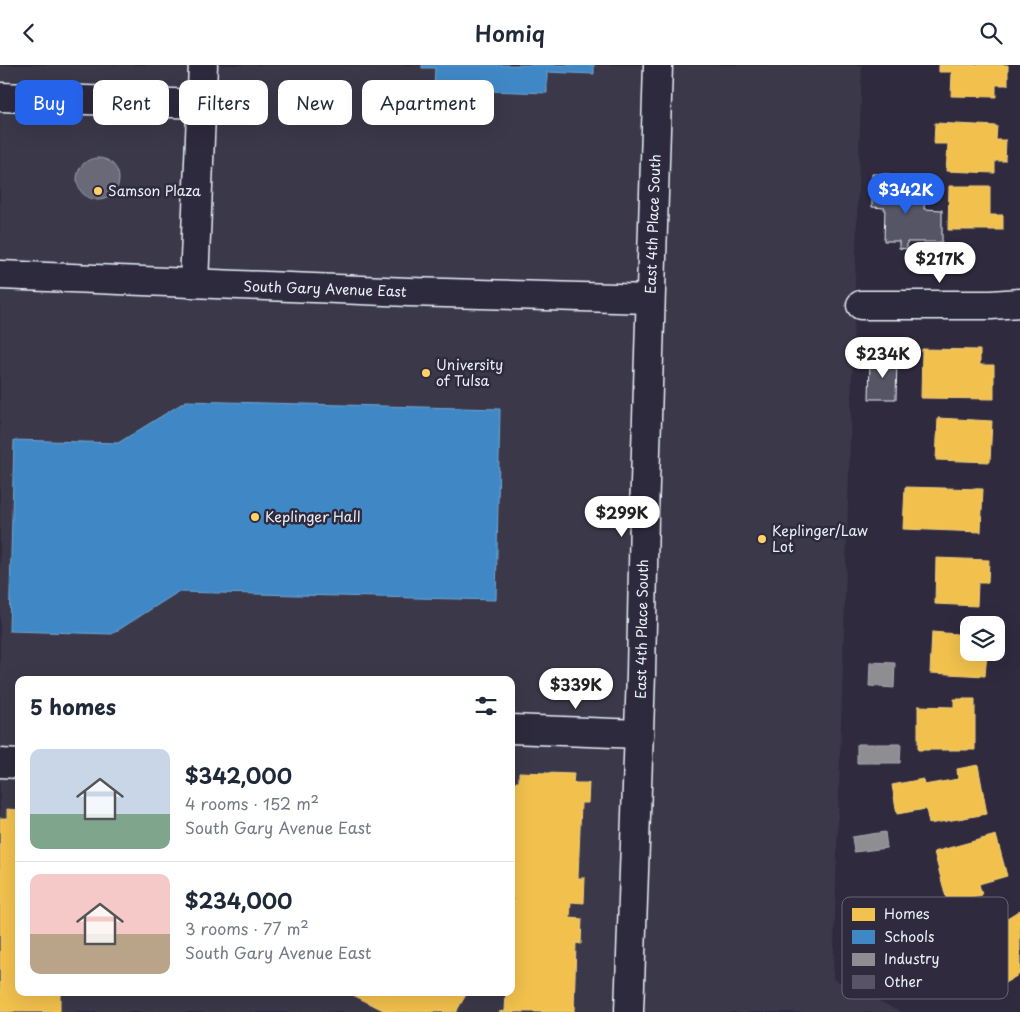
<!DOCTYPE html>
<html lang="en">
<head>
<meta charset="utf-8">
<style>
  :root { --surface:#fff; --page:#f6f6f7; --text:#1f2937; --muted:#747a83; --line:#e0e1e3; --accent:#2563eb }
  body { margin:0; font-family:"Playpen Sans",sans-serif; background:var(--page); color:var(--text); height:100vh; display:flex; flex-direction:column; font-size:19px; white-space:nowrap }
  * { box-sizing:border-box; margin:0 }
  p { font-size:16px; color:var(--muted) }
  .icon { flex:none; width:28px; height:28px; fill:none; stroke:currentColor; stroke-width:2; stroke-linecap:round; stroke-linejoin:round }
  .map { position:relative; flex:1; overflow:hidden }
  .drawer { position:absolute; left:15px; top:611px; width:500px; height:320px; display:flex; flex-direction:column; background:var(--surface); border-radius:10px; box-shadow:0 5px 20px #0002 }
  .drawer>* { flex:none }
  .top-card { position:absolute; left:15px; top:15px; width:500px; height:45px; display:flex; gap:10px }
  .controls { position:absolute; left:960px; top:551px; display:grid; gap:10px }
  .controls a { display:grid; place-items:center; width:45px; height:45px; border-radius:10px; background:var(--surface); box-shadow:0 5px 20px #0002; font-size:25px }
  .price { position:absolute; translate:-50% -42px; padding:0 11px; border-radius:18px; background:#fff; color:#222; font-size:16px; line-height:32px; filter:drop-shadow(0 1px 2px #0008) }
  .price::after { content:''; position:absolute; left:50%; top:30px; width:15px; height:11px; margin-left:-8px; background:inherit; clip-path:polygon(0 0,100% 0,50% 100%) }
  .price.active { background:var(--accent); color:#fff }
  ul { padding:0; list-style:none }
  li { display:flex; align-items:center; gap:15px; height:125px; padding:0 15px }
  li+li { border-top:1px solid var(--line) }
  li span { display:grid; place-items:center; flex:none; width:140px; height:100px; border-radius:10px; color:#555 }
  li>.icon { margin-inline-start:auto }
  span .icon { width:60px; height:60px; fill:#fffc; stroke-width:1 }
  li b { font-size:21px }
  h2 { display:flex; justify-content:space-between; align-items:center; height:60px; padding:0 15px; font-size:21px }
  .tag { padding:0 18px; border-radius:10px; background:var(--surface); box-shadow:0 5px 20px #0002; font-size:18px; line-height:45px }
  .tag.active { background:var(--accent); color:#fff }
  header { display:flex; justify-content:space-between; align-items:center; height:65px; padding:0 15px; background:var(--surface); font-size:22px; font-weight:600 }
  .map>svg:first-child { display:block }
  .built { fill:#3b3749; fill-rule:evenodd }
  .water { fill:#696978; stroke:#9c9fab }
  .homes { fill:#f2c14e; stroke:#efcf81 }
  .schools { fill:#3f88c5; stroke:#72a8d4 }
  .industry { fill:#8d8d92; stroke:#a8abb1 }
  .building { fill:#575565; stroke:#e8f1f8 }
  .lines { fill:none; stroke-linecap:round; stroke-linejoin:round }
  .minor-casing { stroke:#e8f1f8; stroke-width:31 }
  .minor { stroke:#2f2a3d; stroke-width:28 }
  .poi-dot { fill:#ffd166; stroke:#2f2a3d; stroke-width:2 }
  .labels { text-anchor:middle; stroke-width:5; stroke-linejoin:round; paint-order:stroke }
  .poi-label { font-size:14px; fill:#e8f1f8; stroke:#2f2a3d; text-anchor:start }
  .street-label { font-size:14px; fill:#e8f1f8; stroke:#2f2a3d }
  .key { fill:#2f2a3d; stroke:#666675; stroke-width:1 }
  .key-label { font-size:14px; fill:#e8f1f8 }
</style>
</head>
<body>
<header><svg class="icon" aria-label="back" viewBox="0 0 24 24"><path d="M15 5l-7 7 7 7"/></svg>Homiq<svg class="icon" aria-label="search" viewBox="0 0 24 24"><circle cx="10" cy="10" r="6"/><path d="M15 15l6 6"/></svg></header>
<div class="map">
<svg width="1020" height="947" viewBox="0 0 1020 947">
  <rect width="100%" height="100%" fill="#2f2a3d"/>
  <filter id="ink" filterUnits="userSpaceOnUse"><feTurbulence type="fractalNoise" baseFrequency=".02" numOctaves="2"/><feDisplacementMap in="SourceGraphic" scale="10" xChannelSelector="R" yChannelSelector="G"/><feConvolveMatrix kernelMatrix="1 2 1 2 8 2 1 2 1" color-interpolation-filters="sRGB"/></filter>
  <g filter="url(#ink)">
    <path class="built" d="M 0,0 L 862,0 L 833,914 L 902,947 L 0,947 ZM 19,615 L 511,615 L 511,928 L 19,928 Z"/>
    <circle class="water" cx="98" cy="114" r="21"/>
    <g class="homes">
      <path d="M 939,0 L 1008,0 L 1008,20 L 996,20 L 996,32 L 951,31 L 952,7 L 939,7 Z"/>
      <path d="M 935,58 L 997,61 L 996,75 L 1006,75 L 1005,96 L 995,96 L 995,108 L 946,106 L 948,79 L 934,79 Z"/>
      <path d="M 949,121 L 990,121 L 990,150 L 1003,150 L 1003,165 L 948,165 Z"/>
      <path d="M 922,284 L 980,285 L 980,300 L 994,300 L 994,334 L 921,333 Z"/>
      <path d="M 938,353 L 992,356 L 990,397 L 936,395 Z"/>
      <path d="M 905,422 L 983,424 L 981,467 L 903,464 Z"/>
      <path d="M 936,493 L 989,495 L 988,518 L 978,518 L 977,541 L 935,539 Z"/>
      <path d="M 932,567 L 969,570 L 969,588 L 987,588 L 985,611 L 930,608 Z"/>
      <path d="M 954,634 L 975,634 L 975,685 L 918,685 L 918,641 L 954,642 Z"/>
      <path d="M 978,700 L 987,749 L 929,759 L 926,744 L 897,749 L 892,720 L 923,714 L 924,720 L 958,714 L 957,704 Z"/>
      <path d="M 519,707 L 574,709 L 573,718 L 589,718 L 588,738 L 581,738 L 578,813 L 585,813 L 584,838 L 571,837 L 570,853 L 582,854 L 581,879 L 576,878 L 574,947 L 499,947 L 505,946 L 506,928 L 511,928 L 511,852 L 513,852 L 514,833 L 511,833 L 511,717 L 519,717 Z"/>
      <path d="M 7,744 L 19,745 L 19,928 L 60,928 L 60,947 L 0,947 L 0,753 L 7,753 Z"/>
      <path d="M 996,770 L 1007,811 L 979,819 L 982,830 L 948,840 L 934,787 Z"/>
      <path d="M 1020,845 L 1020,909 L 998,922 L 970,876 Z"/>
      <path d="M 349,928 L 467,928 L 456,947 L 387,947 Z"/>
    </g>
    <g class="schools">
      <path d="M 422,0 L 594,0 L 594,9 L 547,7 L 547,28 L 434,24 L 435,3 L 422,3 Z"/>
      <path d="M 186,336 L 500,344 L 496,535 L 178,527 L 112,569 L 9,566 L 14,375 L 118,378 Z"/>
    </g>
    <g class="industry">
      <path d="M 870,597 L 895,598 L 894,623 L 869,621 Z"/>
      <path d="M 857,679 L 901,679 L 900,698 L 857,698 Z"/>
      <path d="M 885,767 L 887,783 L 854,787 L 852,772 Z"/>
    </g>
    <g class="building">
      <path d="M 872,109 L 890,109 L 889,131 L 925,131 L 924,144 L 942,145 L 942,177 L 907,177 L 907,184 L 899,183 L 899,176 L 884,176 L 885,143 L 872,142 Z"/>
      <path d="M 870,295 L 897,295 L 896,334 L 869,334 Z"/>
    </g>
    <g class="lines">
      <defs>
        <g id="minor">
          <path d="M 0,32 L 201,39"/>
          <path d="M 0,210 L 409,227 L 650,234"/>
          <path d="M 194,218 L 203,0"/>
          <path d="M 861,240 L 991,240 L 1020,238"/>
          <path d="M 511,664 L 639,669"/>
          <path d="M 0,698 L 19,699"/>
          <path d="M 629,947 L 641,609 L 644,450 L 658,0"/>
        </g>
      </defs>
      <use href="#minor" class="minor-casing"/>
      <use href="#minor" class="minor"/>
    </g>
  </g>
  <g class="poi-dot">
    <circle cx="98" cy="126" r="5"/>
    <circle cx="426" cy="308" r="5"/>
    <circle cx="255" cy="452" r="5"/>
    <circle cx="762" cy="474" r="5"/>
  </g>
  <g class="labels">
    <g class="poi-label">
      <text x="108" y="131">Samson Plaza</text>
      <text x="436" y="305">University<tspan x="436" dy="16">of Tulsa</tspan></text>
      <text x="265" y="457">Keplinger Hall</text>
      <text x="772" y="471">Keplinger/Law<tspan x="772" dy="16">Lot</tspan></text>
    </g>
    <g class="street-label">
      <text transform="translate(653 159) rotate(-88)" y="5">East 4th Place South</text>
      <text transform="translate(325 224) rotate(2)" y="5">South Gary Avenue East</text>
      <text transform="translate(642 564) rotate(-89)" y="5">East 4th Place South</text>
    </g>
  </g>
  <rect x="842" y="832" width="166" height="102" rx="8" class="key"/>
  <rect x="852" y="843" width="23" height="13" fill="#f2c14e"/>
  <rect x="852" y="865" width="23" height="14" fill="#3f88c5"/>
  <rect x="852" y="888" width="23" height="13" fill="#8d8d92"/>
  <rect x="852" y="910" width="23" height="14" fill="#575565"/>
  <g class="key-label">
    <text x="884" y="854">Homes</text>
    <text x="884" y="877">Schools</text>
    <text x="884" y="899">Industry</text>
    <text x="884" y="922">Other</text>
  </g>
</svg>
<div class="controls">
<a><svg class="icon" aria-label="layers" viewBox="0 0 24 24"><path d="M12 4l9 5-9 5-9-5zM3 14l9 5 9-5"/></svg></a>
</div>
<b class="price active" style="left:906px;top:150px">$342K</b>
<b class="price" style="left:940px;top:219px">$217K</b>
<b class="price" style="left:883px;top:314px">$234K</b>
<b class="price" style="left:622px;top:473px">$299K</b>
<b class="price" style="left:576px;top:645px">$339K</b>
<div class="top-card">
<a class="tag active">Buy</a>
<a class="tag">Rent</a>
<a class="tag">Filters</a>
<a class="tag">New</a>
<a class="tag">Apartment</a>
</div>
<section class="drawer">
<h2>5 homes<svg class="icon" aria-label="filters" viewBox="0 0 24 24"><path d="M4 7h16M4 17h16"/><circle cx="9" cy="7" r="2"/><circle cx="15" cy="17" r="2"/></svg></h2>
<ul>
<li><span style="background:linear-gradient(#c9d6e8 65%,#7fa58c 0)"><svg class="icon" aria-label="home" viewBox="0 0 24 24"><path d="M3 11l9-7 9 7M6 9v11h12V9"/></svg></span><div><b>$342,000</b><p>4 rooms · 152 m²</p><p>South Gary Avenue East</p></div></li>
<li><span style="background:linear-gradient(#f6c9c9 60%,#b9a48a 0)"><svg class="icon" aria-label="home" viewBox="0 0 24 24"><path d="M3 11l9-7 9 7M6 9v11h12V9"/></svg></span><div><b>$234,000</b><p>3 rooms · 77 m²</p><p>South Gary Avenue East</p></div></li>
</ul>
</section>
</div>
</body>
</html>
